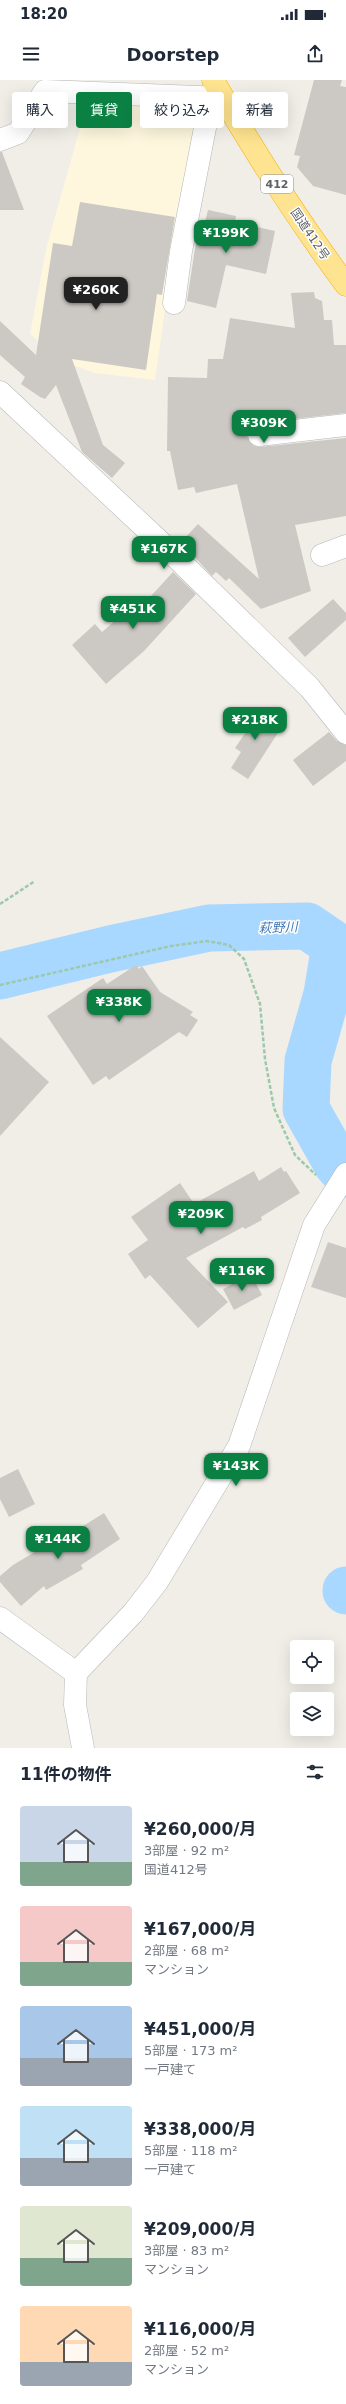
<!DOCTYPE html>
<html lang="ja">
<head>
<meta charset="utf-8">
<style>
  :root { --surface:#fff; --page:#f2f2f3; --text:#1f2937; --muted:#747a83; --accent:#0b8043 }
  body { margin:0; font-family:"DejaVu Sans","Noto Sans JP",sans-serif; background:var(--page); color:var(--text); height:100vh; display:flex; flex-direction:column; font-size:15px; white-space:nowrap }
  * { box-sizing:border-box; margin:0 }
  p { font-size:13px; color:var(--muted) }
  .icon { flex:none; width:22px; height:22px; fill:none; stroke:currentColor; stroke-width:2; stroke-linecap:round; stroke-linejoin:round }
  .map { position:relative; height:1668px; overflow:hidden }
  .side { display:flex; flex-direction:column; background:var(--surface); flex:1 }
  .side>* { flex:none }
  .guide { position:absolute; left:12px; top:12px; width:322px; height:36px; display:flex; gap:8px }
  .controls { position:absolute; left:290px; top:1560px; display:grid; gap:8px }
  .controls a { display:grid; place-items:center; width:44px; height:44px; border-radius:4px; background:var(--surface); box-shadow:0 4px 16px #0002; font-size:20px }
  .price { position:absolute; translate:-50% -34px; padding:0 9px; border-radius:8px; background:var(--accent); color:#fff; font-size:13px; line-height:26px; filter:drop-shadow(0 1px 2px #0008) }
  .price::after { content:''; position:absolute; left:50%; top:24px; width:12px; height:9px; margin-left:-6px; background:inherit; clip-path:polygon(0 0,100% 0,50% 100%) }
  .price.current { background:#222; color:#fff }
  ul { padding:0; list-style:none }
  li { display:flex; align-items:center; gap:12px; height:100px; padding:0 20px }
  li span { display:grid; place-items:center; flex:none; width:112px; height:80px; border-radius:4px; color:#555 }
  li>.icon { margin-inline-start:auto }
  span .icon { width:48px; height:48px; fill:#fffc; stroke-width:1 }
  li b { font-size:17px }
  h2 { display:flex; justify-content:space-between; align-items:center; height:48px; padding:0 20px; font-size:17px }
  .tag { padding:0 14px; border-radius:4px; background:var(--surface); box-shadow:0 4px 16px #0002; font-size:14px; line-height:36px }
  .tag.current { background:var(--accent); color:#fff }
  .status { display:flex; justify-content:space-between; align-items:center; height:28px; padding:0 20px; background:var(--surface); direction:ltr }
  .status svg { height:11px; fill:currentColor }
  header { display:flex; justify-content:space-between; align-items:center; height:52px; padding:0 20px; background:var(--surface); font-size:18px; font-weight:600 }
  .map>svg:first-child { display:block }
  .commercial { fill:#fef7de }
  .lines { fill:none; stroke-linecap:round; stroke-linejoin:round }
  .stream { stroke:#a8d7ff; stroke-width:8 }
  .river { stroke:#a8d7ff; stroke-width:47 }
  .building { fill:#ccc9c4 }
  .minor-casing { stroke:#b4b7bb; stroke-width:23 }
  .highway-casing { stroke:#f7af00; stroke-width:23 }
  .path { stroke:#9cc9aa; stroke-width:2.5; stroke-dasharray:4 2; stroke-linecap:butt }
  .minor { stroke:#fff; stroke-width:22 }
  .highway { stroke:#fee490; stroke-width:22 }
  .labels { text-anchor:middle; stroke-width:3; stroke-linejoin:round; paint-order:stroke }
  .shield { fill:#fff; stroke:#8e9195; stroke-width:1 }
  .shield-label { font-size:11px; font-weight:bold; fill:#5e6267 }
  .street-label { font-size:12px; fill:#5e6267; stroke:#fff }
  .water-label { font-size:13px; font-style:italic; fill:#4277b3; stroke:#fff }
</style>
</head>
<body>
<div class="status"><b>18:20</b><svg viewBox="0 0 49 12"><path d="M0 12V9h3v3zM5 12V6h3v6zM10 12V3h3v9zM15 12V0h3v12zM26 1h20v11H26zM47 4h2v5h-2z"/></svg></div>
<header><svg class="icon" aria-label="menu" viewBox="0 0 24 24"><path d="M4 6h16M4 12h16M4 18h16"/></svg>Doorstep<svg class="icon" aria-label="share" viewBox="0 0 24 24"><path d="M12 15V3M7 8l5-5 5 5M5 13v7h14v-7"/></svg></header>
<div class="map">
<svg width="346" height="1668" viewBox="0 0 346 1668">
  <rect width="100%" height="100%" fill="#f0eee7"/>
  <path class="commercial" d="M 88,20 L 204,23 L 177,145 L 155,300 L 95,293 L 61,281 L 30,254 L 47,165 Z"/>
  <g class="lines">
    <path class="stream" d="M 335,865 L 346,852"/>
    <g class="river">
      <path d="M 0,896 L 110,869 L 209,848 L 307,846 L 335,865 L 327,914 L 308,981 L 306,1029 L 337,1084 L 346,1094"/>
      <path d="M 346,1510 L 346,1511"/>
    </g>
  </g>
  <g class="building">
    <path d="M 314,0 L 342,0 L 340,6 L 346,7 L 346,115 L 313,106 L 297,87 L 300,76 L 294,75 Z"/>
    <path d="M 0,72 L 2,72 L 24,130 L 0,130 Z"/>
    <path d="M 80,122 L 175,137 L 162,215 L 157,214 L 146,290 L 72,279 L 103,365 L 125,383 L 112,398 L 82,372 L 56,305 L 45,319 L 40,317 L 21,304 L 25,297 L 0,275 L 0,241 L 36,275 L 53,163 L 72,166 Z"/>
    <path d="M 208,130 L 236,136 L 235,142 L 275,151 L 266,194 L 226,185 L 216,228 L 187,221 L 199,142 L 205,142 Z"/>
    <path d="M 314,212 L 315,218 L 322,221 L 324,240 L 332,240 L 334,265 L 346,265 L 346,333 L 258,343 L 248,350 L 247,357 L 254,366 L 260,367 L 346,358 L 346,436 L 295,445 L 311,511 L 261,529 L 229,498 L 226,501 L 216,492 L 212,496 L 181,462 L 198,444 L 259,499 L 237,404 L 196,413 L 194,407 L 178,410 L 170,371 L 167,371 L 168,297 L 207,298 L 208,279 L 223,279 L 230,238 L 295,248 L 291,213 Z"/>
    <path d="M 173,492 L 196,514 L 144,571 L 106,604 L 72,565 L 95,544 L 102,552 L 124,533 L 130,539 Z"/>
    <path d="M 333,519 L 346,533 L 346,540 L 305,577 L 288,558 Z"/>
    <path d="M 254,627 L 283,645 L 248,699 L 231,688 L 241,672 L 235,668 L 248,649 L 242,645 Z"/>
    <path d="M 329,652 L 337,661 L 346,665 L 346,681 L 313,706 L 293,680 Z"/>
    <path d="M 136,885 L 139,889 L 142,886 L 160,912 L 193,932 L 190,935 L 198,940 L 187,957 L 179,952 L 109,1000 L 106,996 L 93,1005 L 47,936 L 103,898 L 107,904 Z"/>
    <path d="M 0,957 L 49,1002 L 0,1056 Z"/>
    <path d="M 281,1087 L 284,1092 L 286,1091 L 300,1113 L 261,1137 L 262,1140 L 245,1149 L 243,1147 L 186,1178 L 228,1222 L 198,1248 L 150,1195 L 145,1199 L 128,1174 L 148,1160 L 131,1137 L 180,1103 L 194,1124 L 254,1091 L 259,1101 Z"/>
    <path d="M 328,1162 L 346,1168 L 346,1218 L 311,1207 Z"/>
    <path d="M 251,1194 L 262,1215 L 234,1230 L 223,1209 Z"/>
    <path d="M 18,1389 L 35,1424 L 9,1437 L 0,1419 L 0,1398 Z"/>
    <path d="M 104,1433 L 120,1459 L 81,1485 L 83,1489 L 46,1510 L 44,1506 L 21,1526 L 0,1502 L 0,1496 L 13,1485 L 63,1455 L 64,1458 Z"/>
  </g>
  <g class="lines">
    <defs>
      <g id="minor">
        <path d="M 0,60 L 18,53 L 45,11 L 223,18"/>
        <path d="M 174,223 L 181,171 L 211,17"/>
        <path d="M 0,312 L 156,458 L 310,608 L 346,653"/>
        <path d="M 259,355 L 346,345"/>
        <path d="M 322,475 L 346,466"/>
        <path d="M 0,1538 L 76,1593"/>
        <path d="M 83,1668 L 75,1625 L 76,1593 L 133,1533 L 157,1502 L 239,1366 L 314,1145 L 346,1094"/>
      </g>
      <path id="highway" d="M 213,0 C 253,70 298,140 346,205"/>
    </defs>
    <use href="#minor" class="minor-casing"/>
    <use href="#highway" class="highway-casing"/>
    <g class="path">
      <path d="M 0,824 L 35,801"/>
      <path d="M 0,905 L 171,866 L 207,861 L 229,865 L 244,879 L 260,924 L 265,979 L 274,1028 L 295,1075 L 316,1095"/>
    </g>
    <use href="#minor" class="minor"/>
    <use href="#highway" class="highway"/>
  </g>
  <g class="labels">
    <rect class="shield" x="261" y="95" width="32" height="18" rx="3"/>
    <g class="shield-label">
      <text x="277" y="108">412</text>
    </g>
    <g class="street-label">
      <text transform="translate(310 154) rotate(56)" y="4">国道412号</text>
    </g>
    <g class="water-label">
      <text transform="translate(278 847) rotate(-2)" y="5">萩野川</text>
    </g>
  </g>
</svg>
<div class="controls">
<a><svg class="icon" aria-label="locate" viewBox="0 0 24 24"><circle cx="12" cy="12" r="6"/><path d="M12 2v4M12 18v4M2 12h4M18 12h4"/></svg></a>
<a><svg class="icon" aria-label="layers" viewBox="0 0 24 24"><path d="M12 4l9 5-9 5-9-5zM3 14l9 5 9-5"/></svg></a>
</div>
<b class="price" style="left:226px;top:174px">¥199K</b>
<b class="price current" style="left:96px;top:231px">¥260K</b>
<b class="price" style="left:264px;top:364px">¥309K</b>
<b class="price" style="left:164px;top:490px">¥167K</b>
<b class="price" style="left:133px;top:550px">¥451K</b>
<b class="price" style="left:255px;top:661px">¥218K</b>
<b class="price" style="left:119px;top:943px">¥338K</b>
<b class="price" style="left:201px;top:1155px">¥209K</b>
<b class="price" style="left:242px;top:1212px">¥116K</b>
<b class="price" style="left:236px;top:1407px">¥143K</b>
<b class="price" style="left:58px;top:1480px">¥144K</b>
<div class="guide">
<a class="tag">購入</a>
<a class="tag current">賃貸</a>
<a class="tag">絞り込み</a>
<a class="tag">新着</a>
</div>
</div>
<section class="side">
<h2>11件の物件<svg class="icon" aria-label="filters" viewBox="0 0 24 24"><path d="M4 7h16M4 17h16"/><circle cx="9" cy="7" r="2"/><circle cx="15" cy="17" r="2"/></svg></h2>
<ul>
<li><span style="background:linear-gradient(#c9d6e8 70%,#7fa58c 0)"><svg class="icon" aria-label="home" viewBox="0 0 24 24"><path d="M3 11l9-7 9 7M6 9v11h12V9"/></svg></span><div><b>¥260,000/月</b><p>3部屋 · 92 m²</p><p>国道412号</p></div></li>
<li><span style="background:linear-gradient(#f6c9c9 70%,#7fa58c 0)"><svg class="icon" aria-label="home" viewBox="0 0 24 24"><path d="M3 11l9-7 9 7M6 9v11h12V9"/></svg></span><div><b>¥167,000/月</b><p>2部屋 · 68 m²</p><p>マンション</p></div></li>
<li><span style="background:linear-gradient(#a9c7e8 65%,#9aa5b1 0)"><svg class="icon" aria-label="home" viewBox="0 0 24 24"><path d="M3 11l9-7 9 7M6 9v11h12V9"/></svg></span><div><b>¥451,000/月</b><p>5部屋 · 173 m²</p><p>一戸建て</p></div></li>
<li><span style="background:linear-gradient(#bfe0f5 65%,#9aa5b1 0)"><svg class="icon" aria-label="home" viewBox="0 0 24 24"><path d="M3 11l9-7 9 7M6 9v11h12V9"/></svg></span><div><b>¥338,000/月</b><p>5部屋 · 118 m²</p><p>一戸建て</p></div></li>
<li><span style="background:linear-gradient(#dfe7d0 65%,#7fa58c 0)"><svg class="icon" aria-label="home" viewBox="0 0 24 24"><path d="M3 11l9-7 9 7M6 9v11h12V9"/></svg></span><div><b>¥209,000/月</b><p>3部屋 · 83 m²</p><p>マンション</p></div></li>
<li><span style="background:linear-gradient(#ffd9b3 70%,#9aa5b1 0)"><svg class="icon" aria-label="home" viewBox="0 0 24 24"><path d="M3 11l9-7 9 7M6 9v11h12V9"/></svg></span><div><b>¥116,000/月</b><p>2部屋 · 52 m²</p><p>マンション</p></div></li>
</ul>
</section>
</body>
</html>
